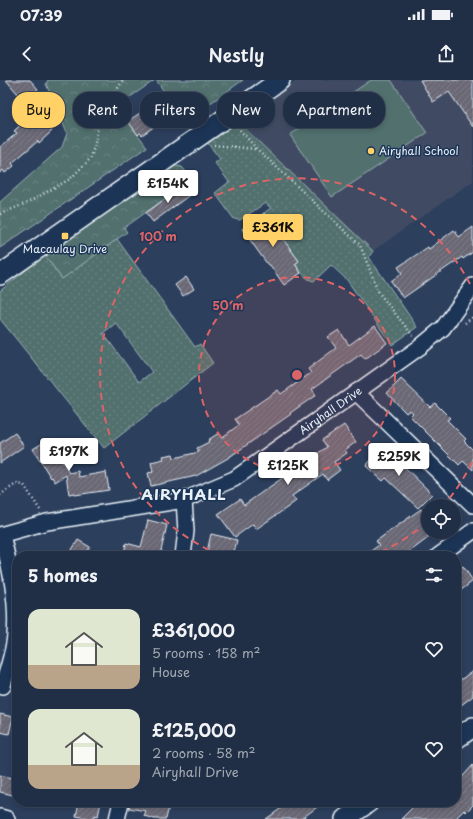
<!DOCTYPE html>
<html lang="en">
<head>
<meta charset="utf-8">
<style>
  :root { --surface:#212f46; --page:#29374d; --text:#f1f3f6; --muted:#a2a9b3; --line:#3e4a5f; --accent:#ffd166 }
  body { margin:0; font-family:"Playpen Sans",sans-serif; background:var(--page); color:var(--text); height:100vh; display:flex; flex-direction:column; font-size:15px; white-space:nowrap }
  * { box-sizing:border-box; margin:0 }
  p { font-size:13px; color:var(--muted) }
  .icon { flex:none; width:22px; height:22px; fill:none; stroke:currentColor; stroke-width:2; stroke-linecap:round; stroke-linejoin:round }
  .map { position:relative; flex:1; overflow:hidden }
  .panel { position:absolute; left:12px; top:471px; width:449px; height:256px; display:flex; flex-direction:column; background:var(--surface); border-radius:16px; box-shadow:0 2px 6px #0003,0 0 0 1px var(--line) }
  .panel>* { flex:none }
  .hud { position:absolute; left:12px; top:12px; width:449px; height:36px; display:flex; gap:8px }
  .buttons { position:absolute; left:421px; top:419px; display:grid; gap:8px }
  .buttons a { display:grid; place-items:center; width:40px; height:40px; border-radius:50%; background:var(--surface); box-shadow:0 2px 6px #0003,0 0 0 1px var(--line); font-size:20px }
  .price { position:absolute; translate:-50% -34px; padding:0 9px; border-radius:4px; background:#fff; color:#222; font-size:13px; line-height:26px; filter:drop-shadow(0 1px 2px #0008) }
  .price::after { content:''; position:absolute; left:50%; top:24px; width:12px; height:9px; margin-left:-6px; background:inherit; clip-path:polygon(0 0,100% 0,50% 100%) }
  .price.active { background:var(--accent); color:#111 }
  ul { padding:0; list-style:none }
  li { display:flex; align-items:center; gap:12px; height:100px; padding:0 16px }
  li span { display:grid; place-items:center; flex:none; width:112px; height:80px; border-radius:12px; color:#555 }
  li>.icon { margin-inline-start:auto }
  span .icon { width:48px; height:48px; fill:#fffc; stroke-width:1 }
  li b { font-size:17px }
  h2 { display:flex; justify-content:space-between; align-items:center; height:48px; padding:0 16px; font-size:17px }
  .tag { padding:0 14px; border-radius:16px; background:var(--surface); box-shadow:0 2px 6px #0003,0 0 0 1px var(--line); font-size:14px; line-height:36px }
  .tag.active { background:var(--accent); color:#111 }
  .status { display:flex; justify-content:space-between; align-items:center; height:28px; padding:0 20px; background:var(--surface); direction:ltr }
  .status svg { height:11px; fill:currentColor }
  header { display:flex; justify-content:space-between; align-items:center; height:52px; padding:0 16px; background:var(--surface); font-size:18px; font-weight:600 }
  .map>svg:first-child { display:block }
  .built { fill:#3f4b64 }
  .grass { fill:url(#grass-dots); stroke:#9cb0b3; fill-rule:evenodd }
  .forest { fill:url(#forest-crowns); stroke:#9cb0b3 }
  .pitch { fill:#516f6e; stroke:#9cb0b3 }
  .building { fill:url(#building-hatch); stroke:#e8f1f8 }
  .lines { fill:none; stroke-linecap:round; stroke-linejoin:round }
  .minor-casing { stroke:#e8f1f8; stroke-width:18 }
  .tertiary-casing { stroke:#e8f1f8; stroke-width:22 }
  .path { stroke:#e8f1f8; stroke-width:2.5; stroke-dasharray:1 3; stroke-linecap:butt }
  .minor { stroke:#1d3557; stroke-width:15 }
  .tertiary { stroke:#1d3557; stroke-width:19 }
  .ring { fill:none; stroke:#db6466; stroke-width:2; stroke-dasharray:7 5 }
  .poi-dot { fill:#ffd166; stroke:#1d3557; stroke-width:1.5 }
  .labels { text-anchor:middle; stroke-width:3; stroke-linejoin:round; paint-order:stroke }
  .poi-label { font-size:11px; fill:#e8f1f8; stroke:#1d3557; text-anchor:start }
  .street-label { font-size:11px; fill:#e8f1f8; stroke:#1d3557 }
  .district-label { font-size:15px; font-weight:bold; letter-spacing:1px; fill:#e8f1f8; stroke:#1d3557 }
  .centre { fill:#db6466; stroke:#1d3557; stroke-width:2 }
  .ring-label { font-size:12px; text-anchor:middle; font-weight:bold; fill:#db6466; stroke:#1d3557; stroke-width:3; stroke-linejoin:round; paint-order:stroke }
</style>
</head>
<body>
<div class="status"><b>07:39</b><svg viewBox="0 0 49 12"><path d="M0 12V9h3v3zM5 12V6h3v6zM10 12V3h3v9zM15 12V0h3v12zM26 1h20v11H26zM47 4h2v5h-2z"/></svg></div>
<header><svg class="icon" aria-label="back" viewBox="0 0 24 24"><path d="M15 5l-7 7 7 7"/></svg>Nestly<svg class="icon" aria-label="share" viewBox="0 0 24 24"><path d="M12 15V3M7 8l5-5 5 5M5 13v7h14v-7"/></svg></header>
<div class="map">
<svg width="473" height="739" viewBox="0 0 473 739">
  <defs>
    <pattern id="grass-dots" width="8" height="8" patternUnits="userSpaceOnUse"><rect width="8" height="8" fill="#516f6e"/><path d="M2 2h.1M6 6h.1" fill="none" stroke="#6a8483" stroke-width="1.8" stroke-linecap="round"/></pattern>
    <pattern id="forest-crowns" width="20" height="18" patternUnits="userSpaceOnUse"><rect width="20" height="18" fill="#516f6e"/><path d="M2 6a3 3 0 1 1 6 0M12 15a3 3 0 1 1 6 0" fill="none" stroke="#6a8483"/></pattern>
    <pattern id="building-hatch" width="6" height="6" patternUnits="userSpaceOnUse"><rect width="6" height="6" fill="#6a6775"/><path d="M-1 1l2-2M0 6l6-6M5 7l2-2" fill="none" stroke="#7f7d89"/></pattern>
  </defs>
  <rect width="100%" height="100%" fill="#2c3f5d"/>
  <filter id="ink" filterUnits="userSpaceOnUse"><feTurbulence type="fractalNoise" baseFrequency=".025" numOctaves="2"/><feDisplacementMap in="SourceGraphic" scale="8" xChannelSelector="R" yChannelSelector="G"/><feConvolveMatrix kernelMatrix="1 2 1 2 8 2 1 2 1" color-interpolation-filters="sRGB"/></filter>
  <g filter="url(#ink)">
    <path class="built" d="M 298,0 L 473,0 L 473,101 L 373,171 L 237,41 Z"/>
    <g class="grass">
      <path d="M 237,41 L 373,171 L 369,177 L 417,247 L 392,265 L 347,200 L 331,185 L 314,201 C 306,200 300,191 295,184 L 299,181 L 264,133 L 271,128 L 265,123 L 240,140 L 234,139 L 215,113 L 229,102 L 215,83 L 220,79 L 206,61 Z"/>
      <path d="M 172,85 L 182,87 L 192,99 L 180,108 L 167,102 L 160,93 Z"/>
      <path d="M 117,159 L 195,267 L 200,264 L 213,283 L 104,368 L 0,239 L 0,211 L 45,175 L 62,199 ZM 116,243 L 152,292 L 139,302 L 103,253 Z"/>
    </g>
    <g class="forest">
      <path d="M 48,0 L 155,0 L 117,26 L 147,67 L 0,168 L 0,122 L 62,67 L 67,53 L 46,4 Z"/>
      <path d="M 156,0 L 243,0 L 185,41 Z"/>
      <path d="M 160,93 L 167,102 L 180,108 L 124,148 L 127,152 L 62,199 L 45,175 Z"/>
    </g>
    <path class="pitch" d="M 371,0 L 391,0 L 427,53 L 332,117 L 290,55 Z"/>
    <g class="building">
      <path d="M 6,0 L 30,0 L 38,9 L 24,21 Z"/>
      <path d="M 420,0 L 473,0 L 473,47 L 449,12 L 433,22 Z"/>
      <path d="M 143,31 L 148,39 L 152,36 L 158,44 L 142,55 L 140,53 L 138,55 L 128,41 Z"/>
      <path d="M 34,32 L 52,51 L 39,63 L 38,61 L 12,83 L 14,86 L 5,93 L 3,90 L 0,93 L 0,67 L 17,53 L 14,51 Z"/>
      <path d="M 184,105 L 191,114 L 153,142 L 146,133 Z"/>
      <path d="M 264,133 L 299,181 L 295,184 L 301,193 L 284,205 L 270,185 L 268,185 L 242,149 Z"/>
      <path d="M 473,147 L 473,172 L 463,179 L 462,177 L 403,218 L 391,201 L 402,193 L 398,187 L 428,167 L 429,169 L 454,150 L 459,157 Z"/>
      <path d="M 186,197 L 194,209 L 183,216 L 175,205 Z"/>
      <path d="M 375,246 L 387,263 L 365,279 L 361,274 L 312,309 L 316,315 L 290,333 L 291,334 L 228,378 L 196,396 L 151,406 L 148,393 L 153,392 L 151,382 L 164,379 L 163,376 L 173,374 L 174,378 L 199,372 L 197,368 L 209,362 L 208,360 L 219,353 L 221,358 L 239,345 L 235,339 L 250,329 L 278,310 L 281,314 L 311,293 L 308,289 L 336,268 L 328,257 L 339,250 L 349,265 Z"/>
      <path d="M 401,299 L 430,327 L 435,323 L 450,338 L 447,340 L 466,359 L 464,361 L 473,370 L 473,390 L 463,381 L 459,385 L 410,336 L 413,333 L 410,330 L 406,333 L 387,313 Z"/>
      <path d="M 344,345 L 356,362 L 345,370 L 347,373 L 334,382 L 340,390 L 327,400 L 323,394 L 292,416 L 296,421 L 288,427 L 256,449 L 253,444 L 235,457 L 218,434 L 240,419 L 244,425 L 295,389 L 327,367 L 322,360 Z"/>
      <path d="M 15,353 L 24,366 L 0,383 L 0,363 Z"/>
      <path d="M 49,359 L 69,393 L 78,391 L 79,397 L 106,392 L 109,410 L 75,415 L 75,413 L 69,414 L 66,395 L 55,402 L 52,397 L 51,398 L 33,369 Z"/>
      <path d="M 383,366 L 432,414 L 418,428 L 386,398 L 383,401 L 366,386 Z"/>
      <path d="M 421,429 L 428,438 L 428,458 L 404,476 L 364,476 L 379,465 L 376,461 Z"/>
      <path d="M 148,440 L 167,445 L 161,471 L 163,472 L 163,476 L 134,476 L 124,474 L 126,463 L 141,467 Z"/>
      <path d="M 211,454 L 237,460 L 233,476 L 206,476 Z"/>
      <path d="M 78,460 L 90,467 L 84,476 L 68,476 Z"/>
      <path d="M 463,486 L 473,501 L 456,514 L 456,490 Z"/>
      <path d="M 473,591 L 473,616 L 456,629 L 456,603 Z"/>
      <path d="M 0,634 L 13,637 L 9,654 L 0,652 Z"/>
      <path d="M 473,685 L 473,725 L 466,732 L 464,730 L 455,739 L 401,739 L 416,724 L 418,726 L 422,722 L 456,722 L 456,704 Z"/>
      <path d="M 0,695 L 17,699 L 17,716 L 0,712 Z"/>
      <path d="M 79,722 L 101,722 L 98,736 L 95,735 L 94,739 L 76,736 Z"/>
      <path d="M 130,722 L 170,722 L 166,739 L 155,739 L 144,736 L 146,731 L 129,728 Z"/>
      <path d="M 290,722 L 324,722 L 301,739 L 266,739 Z"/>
    </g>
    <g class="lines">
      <defs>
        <g id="minor">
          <path d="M 356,312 L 473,425"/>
          <path id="s1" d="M 0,455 L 47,442 L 184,420 L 234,399 L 420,267 L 443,248 L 473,206"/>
          <path d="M 2,455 C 10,487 18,521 15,555 C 14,572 7,589 3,606"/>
          <path d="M 183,476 L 186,451 L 184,420"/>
          <path d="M 438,476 L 473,451"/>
          <path d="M 0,737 L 7,739"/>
          <path d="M 117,739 L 121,722"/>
        </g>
        <g id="tertiary">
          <path d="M 0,195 L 280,0"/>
          <path d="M 456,659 L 473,647"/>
          <path d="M 345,739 L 369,722"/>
        </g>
      </defs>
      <use href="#minor" class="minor-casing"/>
      <use href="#tertiary" class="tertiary-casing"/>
      <g class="path">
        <path d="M 237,47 L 257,69 L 360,165 L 379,213 L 413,256"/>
        <path d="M 214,65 L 256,69"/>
        <path d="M 0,134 L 27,123 L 70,99 L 91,78 L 95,63 L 100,36 L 110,21 L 123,0"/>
        <path d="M 465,243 L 473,237"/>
        <path d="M 0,415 L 16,404 L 24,405 L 40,430"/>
      </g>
      <use href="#minor" class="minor"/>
      <use href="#tertiary" class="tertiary"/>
    </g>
  </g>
  <circle cx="297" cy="295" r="98" fill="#db6466" fill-opacity=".12"/>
  <g class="ring">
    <circle cx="297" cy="295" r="98"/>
    <path d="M472 382A196 196 0 0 1 444 425M427 442A196 196 0 0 1 374 475M220 475A196 196 0 1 1 472 208"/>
  </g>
  <g class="poi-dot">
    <circle cx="371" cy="71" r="4"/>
    <rect x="61" y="152" width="8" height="8" rx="2"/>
  </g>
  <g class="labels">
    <g class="poi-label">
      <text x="379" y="75">Airyhall School</text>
      <text x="65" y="173" text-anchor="middle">Macaulay Drive</text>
    </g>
    <g class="street-label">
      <text dy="4" stroke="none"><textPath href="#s1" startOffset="360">Airyhall Drive</textPath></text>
    </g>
    <g class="district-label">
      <text x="184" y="420">AIRYHALL</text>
    </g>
  </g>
  <circle cx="297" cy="295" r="6" class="centre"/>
  <g class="ring-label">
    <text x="158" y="161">100 m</text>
    <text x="228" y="230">50 m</text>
  </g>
</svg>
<div class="buttons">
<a><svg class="icon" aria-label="locate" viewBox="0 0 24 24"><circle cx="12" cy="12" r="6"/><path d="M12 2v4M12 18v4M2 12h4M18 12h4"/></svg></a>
</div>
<b class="price" style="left:168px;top:124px">£154K</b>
<b class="price active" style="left:273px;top:168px">£361K</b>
<b class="price" style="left:69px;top:392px">£197K</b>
<b class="price" style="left:399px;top:397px">£259K</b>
<b class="price" style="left:288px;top:406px">£125K</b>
<div class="hud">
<a class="tag active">Buy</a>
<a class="tag">Rent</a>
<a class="tag">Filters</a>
<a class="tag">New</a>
<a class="tag">Apartment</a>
</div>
<section class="panel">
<h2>5 homes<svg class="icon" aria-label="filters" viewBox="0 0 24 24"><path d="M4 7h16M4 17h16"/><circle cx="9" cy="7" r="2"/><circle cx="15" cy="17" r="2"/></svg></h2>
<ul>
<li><span style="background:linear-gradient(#dfe7d0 70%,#b9a48a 0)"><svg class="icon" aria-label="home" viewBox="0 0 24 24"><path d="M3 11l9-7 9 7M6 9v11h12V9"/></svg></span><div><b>£361,000</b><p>5 rooms · 158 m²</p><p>House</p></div><svg class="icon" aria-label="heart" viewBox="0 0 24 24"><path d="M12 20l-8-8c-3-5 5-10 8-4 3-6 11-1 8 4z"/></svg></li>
<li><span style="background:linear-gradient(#dfe7d0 70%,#b9a48a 0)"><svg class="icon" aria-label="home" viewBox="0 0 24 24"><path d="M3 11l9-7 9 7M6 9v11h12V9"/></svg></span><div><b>£125,000</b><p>2 rooms · 58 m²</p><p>Airyhall Drive</p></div><svg class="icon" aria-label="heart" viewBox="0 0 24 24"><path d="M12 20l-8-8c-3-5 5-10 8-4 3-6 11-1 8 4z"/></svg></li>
</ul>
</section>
</div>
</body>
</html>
